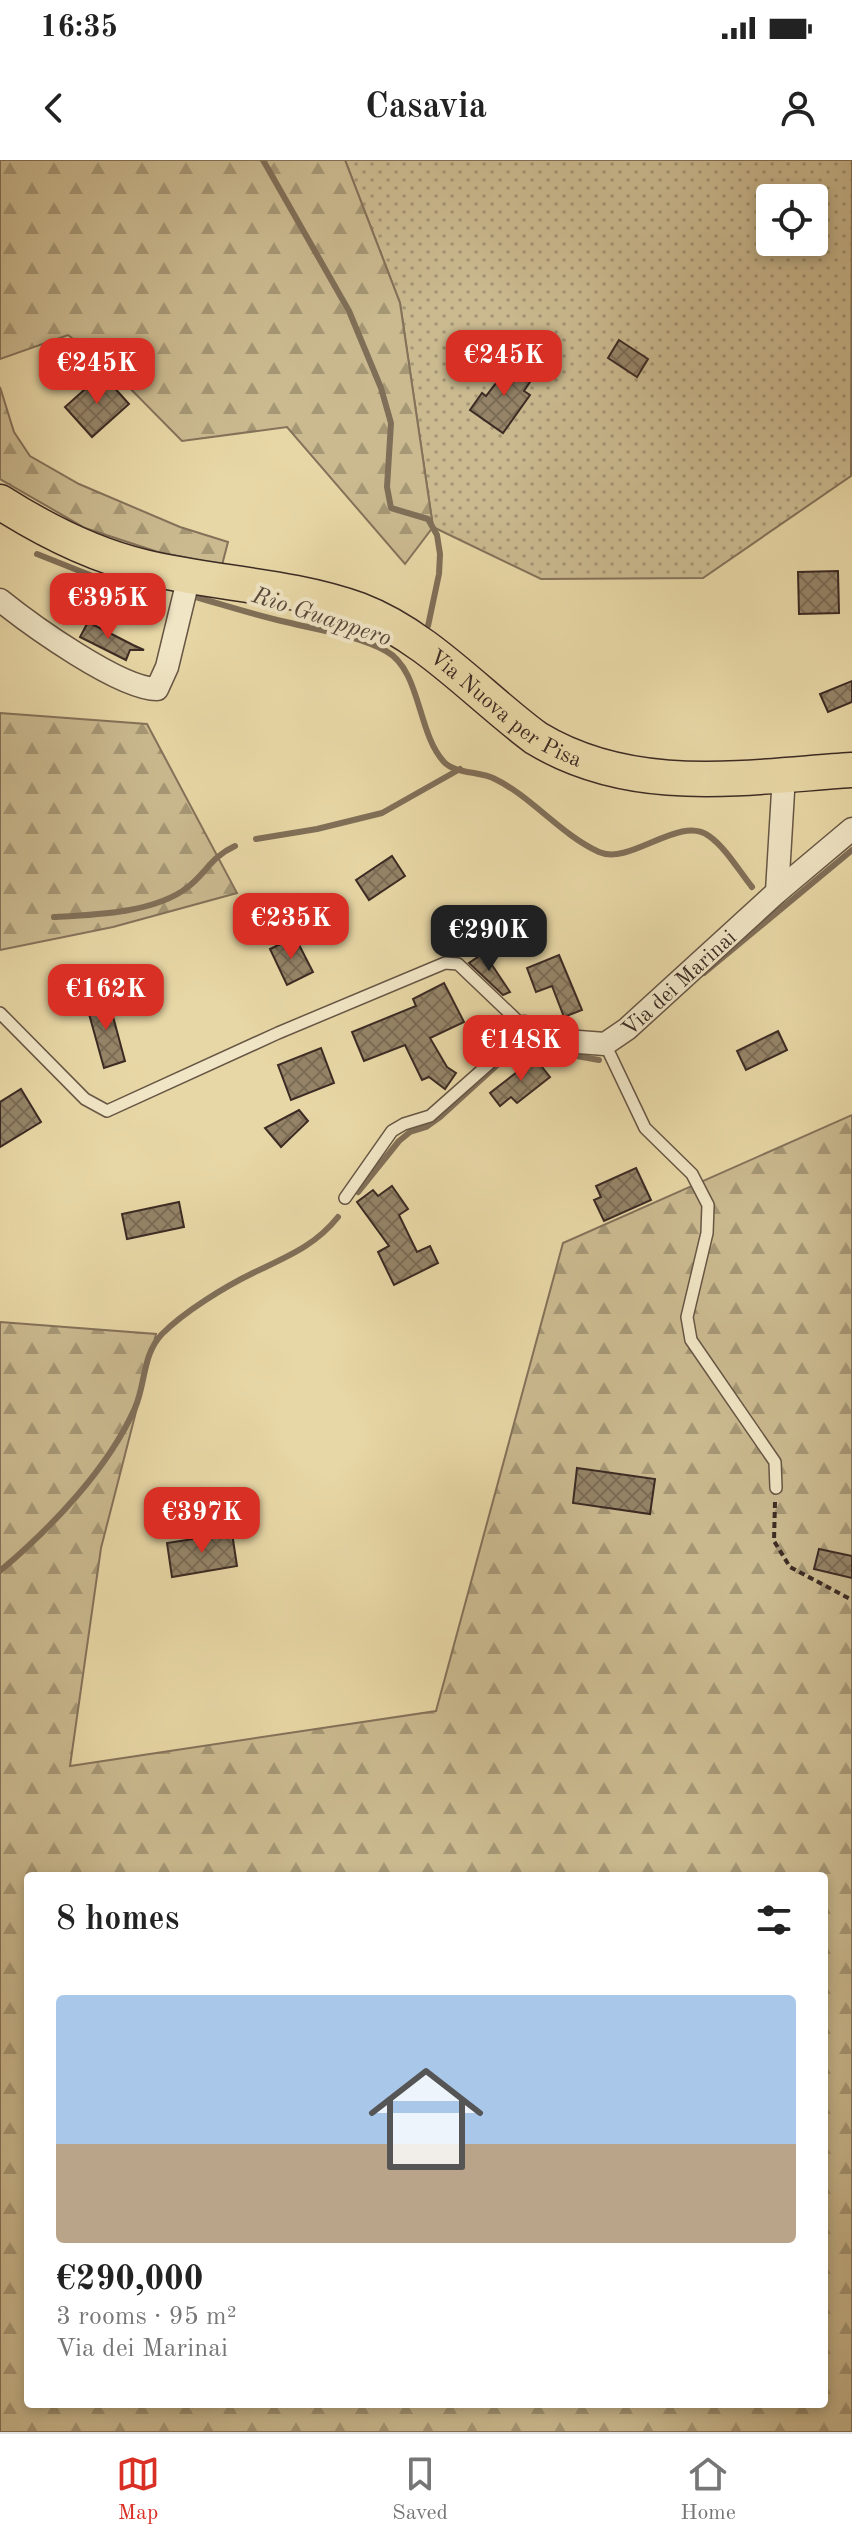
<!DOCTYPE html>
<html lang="en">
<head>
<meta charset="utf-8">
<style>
  :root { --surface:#fff; --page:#f6f6f6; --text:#222; --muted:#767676; --line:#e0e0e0; --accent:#d93025 }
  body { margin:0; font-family:"Old Standard TT",serif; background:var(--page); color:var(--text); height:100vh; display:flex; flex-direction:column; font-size:30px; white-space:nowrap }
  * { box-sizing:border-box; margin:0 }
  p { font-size:26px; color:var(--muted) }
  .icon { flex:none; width:44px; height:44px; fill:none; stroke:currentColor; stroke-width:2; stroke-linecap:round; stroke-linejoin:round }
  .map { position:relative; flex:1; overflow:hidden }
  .details { position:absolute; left:24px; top:1712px; width:804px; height:536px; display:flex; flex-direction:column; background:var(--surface); border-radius:8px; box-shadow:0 4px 12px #0003 }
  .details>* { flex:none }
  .tools { position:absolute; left:756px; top:24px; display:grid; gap:16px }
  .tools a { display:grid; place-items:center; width:72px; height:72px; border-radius:8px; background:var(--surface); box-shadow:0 4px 12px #0003; font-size:40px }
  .price { position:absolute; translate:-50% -68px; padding:0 18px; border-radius:16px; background:var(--accent); color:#fff; font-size:26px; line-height:52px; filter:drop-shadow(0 2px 4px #0008) }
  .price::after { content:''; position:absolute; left:50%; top:48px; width:24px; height:18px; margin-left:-12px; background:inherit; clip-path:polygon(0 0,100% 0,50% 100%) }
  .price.on { background:#222; color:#fff }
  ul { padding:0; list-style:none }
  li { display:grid; align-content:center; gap:16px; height:424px; padding:0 32px }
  li span { display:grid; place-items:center; height:248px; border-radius:8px; color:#555 }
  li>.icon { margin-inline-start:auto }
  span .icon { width:144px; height:144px; fill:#fffc; stroke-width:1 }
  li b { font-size:34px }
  h2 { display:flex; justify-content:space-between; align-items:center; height:96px; padding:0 32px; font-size:34px }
  .status { display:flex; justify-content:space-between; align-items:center; height:56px; padding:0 40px; background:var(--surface); direction:ltr }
  .status svg { height:22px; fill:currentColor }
  header { display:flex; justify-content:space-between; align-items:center; height:104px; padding:0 32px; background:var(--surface); font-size:36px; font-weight:700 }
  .tab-bar { display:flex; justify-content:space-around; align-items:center; height:112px; border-top:2px solid var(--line); background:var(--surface); font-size:22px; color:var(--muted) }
  .tab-bar a { display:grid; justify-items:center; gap:4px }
  .tab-bar .on { color:var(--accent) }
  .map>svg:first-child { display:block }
  .green { fill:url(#green-dots); stroke:#84725a; stroke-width:2; fill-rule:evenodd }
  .forest { fill:url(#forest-firs); stroke:#84725a; stroke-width:2; fill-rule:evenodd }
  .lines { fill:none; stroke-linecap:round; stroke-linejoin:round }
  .stream { stroke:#806f58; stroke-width:6 }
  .building { fill:url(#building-cross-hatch); stroke:#3c2b24; stroke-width:2 }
  .service-casing { stroke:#675644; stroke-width:14 }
  .minor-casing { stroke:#675644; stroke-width:25 }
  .primary-casing { stroke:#3c2b24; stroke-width:37 }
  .path { stroke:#3c2b24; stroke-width:4; stroke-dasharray:6 4; stroke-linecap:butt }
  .service { stroke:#f0e5c5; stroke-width:11 }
  .minor { stroke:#f0e5c5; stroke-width:22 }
  .primary { stroke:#e8d7a6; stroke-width:34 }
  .labels { text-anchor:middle; stroke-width:8; stroke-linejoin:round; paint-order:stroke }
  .street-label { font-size:22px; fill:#3c2b24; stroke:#f0e5c5 }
  .water-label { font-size:24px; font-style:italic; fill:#58483a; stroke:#f0e5c5 }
</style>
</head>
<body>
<div class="status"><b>16:35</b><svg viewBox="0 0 49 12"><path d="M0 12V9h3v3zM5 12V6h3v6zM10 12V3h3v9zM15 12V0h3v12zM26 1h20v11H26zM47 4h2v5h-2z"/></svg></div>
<header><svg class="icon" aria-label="back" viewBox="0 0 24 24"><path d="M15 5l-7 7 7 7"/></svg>Casavia<svg class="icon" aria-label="person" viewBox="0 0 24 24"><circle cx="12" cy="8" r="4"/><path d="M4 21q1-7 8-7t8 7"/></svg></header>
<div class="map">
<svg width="852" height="2272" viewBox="0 0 852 2272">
  <defs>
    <pattern id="green-dots" width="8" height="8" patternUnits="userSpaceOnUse" patternTransform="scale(2)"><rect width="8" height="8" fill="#cbba90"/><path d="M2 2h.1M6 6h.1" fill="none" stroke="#a69775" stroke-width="1.8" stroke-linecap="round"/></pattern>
    <pattern id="forest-firs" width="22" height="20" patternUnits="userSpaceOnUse" patternTransform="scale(2)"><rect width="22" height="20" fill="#cbba90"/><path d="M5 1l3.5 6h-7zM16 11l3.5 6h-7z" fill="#a69775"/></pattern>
    <pattern id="building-cross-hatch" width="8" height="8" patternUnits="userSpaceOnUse" patternTransform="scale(2)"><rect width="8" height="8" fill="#958468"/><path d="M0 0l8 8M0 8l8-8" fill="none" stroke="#7b6c55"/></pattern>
  </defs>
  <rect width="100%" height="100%" fill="#e8d7a6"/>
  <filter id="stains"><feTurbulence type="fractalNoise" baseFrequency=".0025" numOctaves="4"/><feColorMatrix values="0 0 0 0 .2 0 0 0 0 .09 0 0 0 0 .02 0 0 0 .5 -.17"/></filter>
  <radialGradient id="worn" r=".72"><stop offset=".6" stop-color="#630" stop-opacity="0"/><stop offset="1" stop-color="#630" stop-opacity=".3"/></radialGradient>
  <path class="green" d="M 345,0 L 852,0 L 851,316 L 703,418 L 541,419 L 433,367 L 400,143 ZM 770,38 L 814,38 L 814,82 L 770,82 Z"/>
  <g class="forest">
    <path d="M 0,0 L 345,0 L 400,143 L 433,367 L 405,404 L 287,267 L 182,281 L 106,204 L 68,175 L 0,199 Z"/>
    <path d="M 0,227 L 14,272 L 30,296 L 79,324 L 180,367 L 228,382 L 222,405 L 158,392 L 85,368 L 0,319 Z"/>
    <path d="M 0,553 L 147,564 L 237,733 L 113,767 L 0,790 Z"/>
    <path d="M 852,955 L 852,2272 L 0,2272 L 0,1162 L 156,1174 L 101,1388 L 70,1606 L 436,1551 L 563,1083 ZM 28,1716 L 824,1716 L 824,2244 L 28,2244 Z"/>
  </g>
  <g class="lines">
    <g class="stream">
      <path d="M 263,0 L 349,151 L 381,228 L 391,263 L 387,327 L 391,348 L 428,359 L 437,375 L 440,394 L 439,414 L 428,466"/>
      <path d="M 37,394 L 110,423 L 157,429"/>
      <path d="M 192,436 C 224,445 254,455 286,462 C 318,470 356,475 386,491 C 421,510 417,573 444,602 C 455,614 480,611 495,619 C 532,637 560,674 599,692 C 630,706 680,654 709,676 C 726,688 739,711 752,727"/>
      <path d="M 256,679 L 317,669 L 382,653 L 460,609"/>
      <path d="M 54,757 C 94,755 155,753 188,727 C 207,712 211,697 235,686"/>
      <path d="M 704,813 L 852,690"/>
      <path d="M 358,1032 L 399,981 L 410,972 L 426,967 L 440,957 L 507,896 L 516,885 L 599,900"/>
      <path d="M 0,1411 C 51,1368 108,1309 135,1248 C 146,1223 142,1195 162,1174 C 184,1152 224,1127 253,1113 C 286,1097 315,1086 338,1057"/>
    </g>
  </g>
  <g class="building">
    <path d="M 619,180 L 648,199 L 637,217 L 608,198 Z"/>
    <path d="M 513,201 L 534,216 L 524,231 L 530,235 L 503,273 L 470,250 L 482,233 L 486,236 Z"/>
    <path d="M 102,214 L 129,244 L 92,277 L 65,247 Z"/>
    <path d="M 838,411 L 839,453 L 799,454 L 798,412 Z"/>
    <path d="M 88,462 L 133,485 L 144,490 L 130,490 L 126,500 L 80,477 Z"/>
    <path d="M 852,521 L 852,542 L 828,552 L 820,534 Z"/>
    <path d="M 392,696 L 405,716 L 369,740 L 356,720 Z"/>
    <path d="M 295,777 L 313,812 L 287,825 L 270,789 Z"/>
    <path d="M 484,793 L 510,832 L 503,835 L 469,803 Z"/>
    <path d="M 559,795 L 582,850 L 564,857 L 552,826 L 536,832 L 527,808 Z"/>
    <path d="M 444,823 L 464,862 L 430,878 L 447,907 L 456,913 L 445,929 L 429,917 L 422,920 L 405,885 L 364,901 L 352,872 L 416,846 L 413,839 Z"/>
    <path d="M 108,838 L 125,901 L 104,908 L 86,843 Z"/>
    <path d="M 778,871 L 787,890 L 746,910 L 737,891 Z"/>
    <path d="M 321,888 L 334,923 L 291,940 L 278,905 Z"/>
    <path d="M 535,898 L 550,917 L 517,943 L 511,937 L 500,946 L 490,933 Z"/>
    <path d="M 21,929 L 41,962 L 0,987 L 0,942 Z"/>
    <path d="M 299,950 L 308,961 L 281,987 L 265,968 Z"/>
    <path d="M 636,1008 L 651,1040 L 604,1061 L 594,1040 L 601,1037 L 596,1026 Z"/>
    <path d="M 392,1026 L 408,1049 L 399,1055 L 417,1092 L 430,1086 L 438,1103 L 394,1125 L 378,1092 L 389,1086 L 357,1042 L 373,1030 L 378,1036 Z"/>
    <path d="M 179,1042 L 184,1067 L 127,1079 L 122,1054 Z"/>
    <path d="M 577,1308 L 655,1319 L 650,1354 L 573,1343 Z"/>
    <path d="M 232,1373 L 237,1406 L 172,1417 L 167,1383 Z"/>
    <path d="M 819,1389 L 852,1396 L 852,1418 L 814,1409 Z"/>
  </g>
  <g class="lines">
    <defs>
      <g id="service">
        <path d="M 0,853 L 85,939 L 107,951 L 278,873 L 445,803 L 458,804 L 524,867 L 491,902 L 430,956 L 404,964 L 392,971 L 345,1038"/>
        <path d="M 605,884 L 645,968 L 692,1014 L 708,1045 L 707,1073 L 687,1157 L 691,1180 L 775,1302 L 776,1328"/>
      </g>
      <g id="minor">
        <path d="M 0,440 C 31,465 120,529 157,529 L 167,507 L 189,416"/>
        <path d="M 777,732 L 852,669"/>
        <path id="s1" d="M 524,867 L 552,880 L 605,884 L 627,869 L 777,732 L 784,615"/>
      </g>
      <g id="primary">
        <path id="s2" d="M 0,342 C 44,370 93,395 144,407 C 214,424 290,425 359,450 C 427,476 479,536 536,578 C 633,637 745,617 852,610"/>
      </g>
    </defs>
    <use href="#service" class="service-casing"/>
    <use href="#minor" class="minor-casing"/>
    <use href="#primary" class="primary-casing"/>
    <path class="path" d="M 775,1342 L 774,1381 L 790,1407 L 852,1440"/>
    <use href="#service" class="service"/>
    <use href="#minor" class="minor"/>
    <use href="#primary" class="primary"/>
  </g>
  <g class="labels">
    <g class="street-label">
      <text dy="8" stroke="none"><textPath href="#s2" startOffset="556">Via Nuova per Pisa</textPath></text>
      <text dy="8" stroke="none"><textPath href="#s1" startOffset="180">Via dei Marinai</textPath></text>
    </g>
    <g class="water-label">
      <text transform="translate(322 456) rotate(18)" y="8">Rio Guappero</text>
    </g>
  </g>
  <rect width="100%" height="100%" filter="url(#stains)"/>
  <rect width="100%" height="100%" fill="url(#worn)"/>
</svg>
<div class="tools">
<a><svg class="icon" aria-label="locate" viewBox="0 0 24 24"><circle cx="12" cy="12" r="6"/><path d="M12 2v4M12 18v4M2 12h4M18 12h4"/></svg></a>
</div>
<b class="price" style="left:504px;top:238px">€245K</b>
<b class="price" style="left:97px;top:246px">€245K</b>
<b class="price" style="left:108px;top:481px">€395K</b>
<b class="price" style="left:291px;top:801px">€235K</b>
<b class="price on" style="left:489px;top:813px">€290K</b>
<b class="price" style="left:106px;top:872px">€162K</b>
<b class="price" style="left:521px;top:923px">€148K</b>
<b class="price" style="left:202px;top:1395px">€397K</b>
<section class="details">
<h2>8 homes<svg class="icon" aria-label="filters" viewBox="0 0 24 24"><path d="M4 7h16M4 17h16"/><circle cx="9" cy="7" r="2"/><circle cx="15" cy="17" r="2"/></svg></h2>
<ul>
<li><span style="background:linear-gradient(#a9c7e8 60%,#b9a48a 0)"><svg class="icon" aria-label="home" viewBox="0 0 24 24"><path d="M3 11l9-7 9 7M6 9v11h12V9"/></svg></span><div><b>€290,000</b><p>3 rooms · 95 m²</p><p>Via dei Marinai</p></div></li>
</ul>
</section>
</div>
<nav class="tab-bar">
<a class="on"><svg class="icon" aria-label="map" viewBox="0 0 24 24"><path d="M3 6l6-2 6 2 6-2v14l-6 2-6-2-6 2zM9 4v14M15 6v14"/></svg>Map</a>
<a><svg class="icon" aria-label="saved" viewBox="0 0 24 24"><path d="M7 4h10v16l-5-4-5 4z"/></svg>Saved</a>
<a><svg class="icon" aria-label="home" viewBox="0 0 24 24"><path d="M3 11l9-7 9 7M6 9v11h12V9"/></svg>Home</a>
</nav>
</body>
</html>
